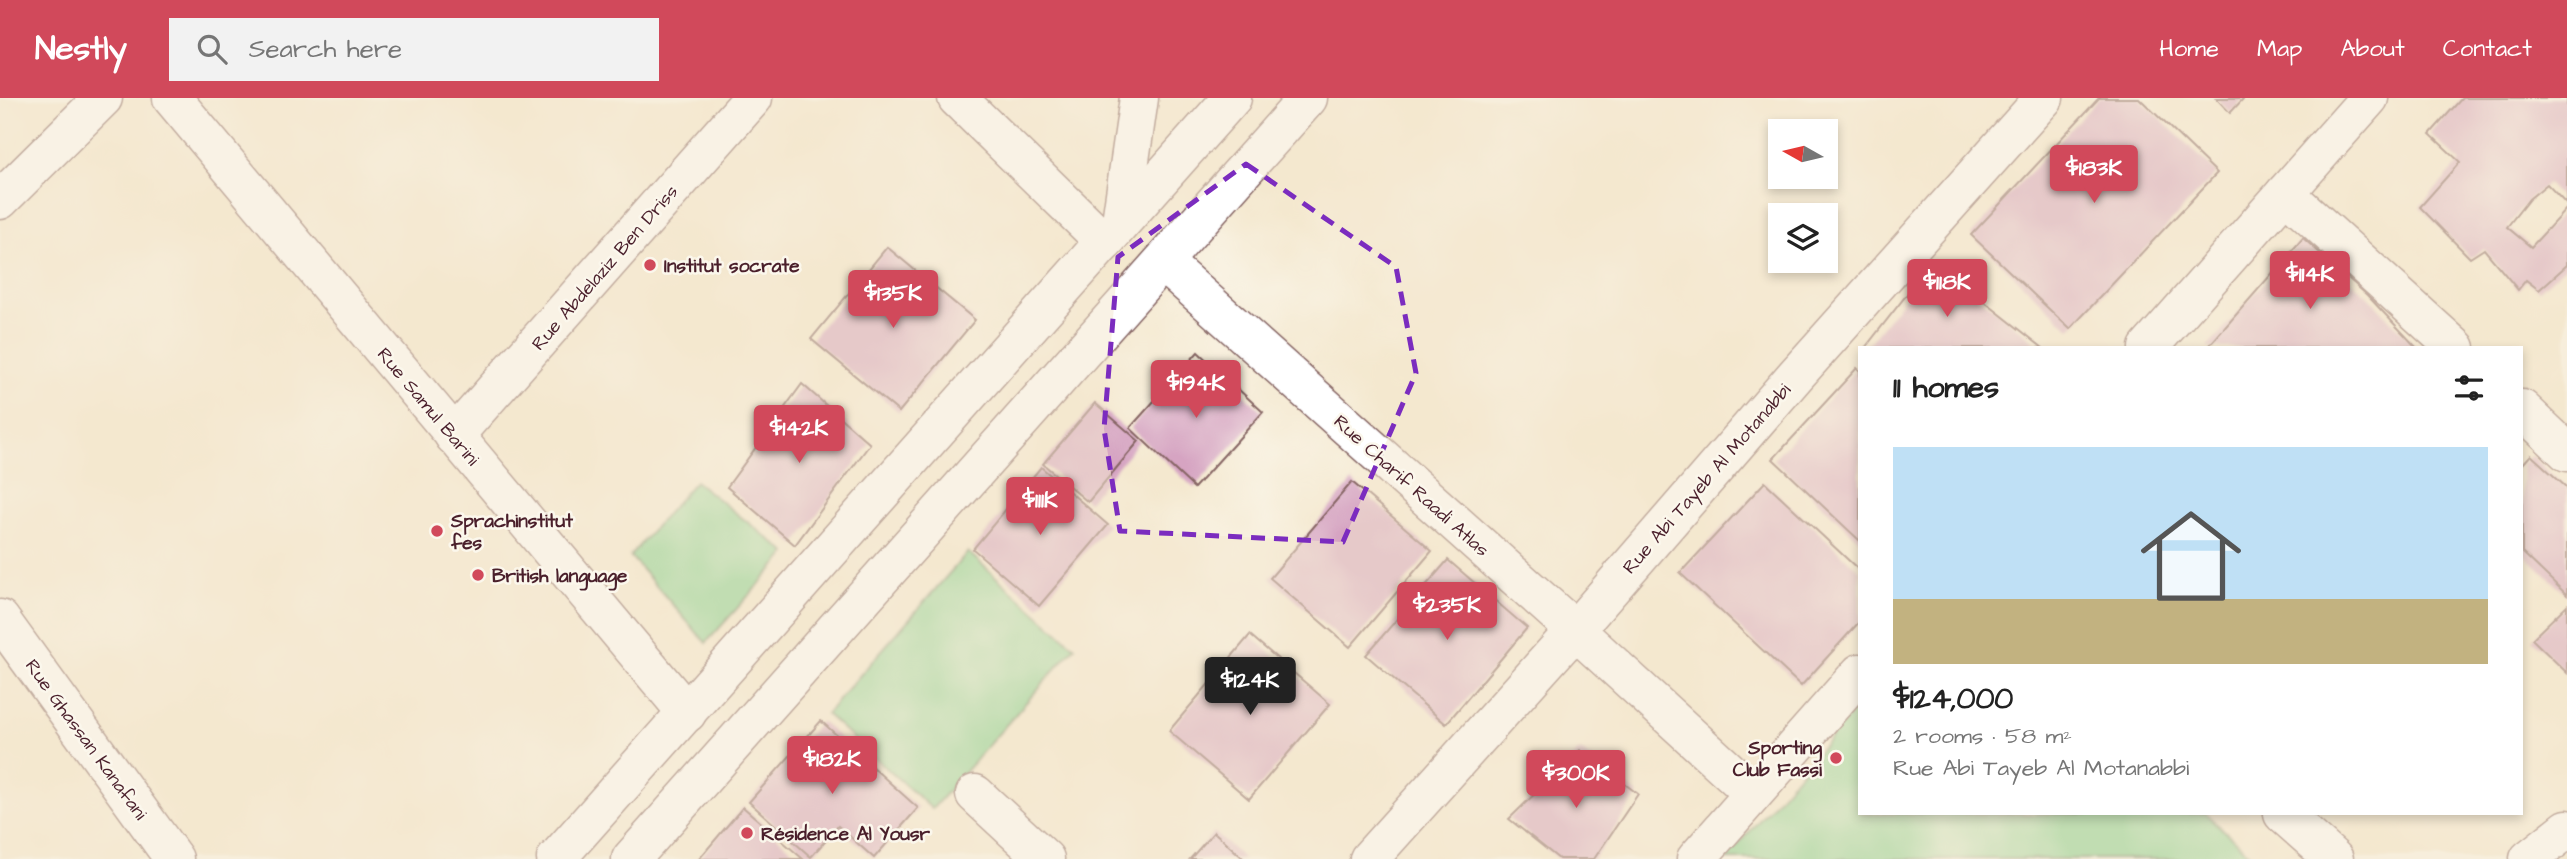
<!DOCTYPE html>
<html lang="en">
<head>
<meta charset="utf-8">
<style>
  :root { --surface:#fff; --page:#f2f2f2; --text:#222; --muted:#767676; --line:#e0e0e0; --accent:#d1495b }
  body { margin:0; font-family:"Architects Daughter",sans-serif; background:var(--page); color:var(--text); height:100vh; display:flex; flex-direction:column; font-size:26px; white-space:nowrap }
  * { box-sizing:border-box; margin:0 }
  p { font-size:23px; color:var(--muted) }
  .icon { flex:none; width:38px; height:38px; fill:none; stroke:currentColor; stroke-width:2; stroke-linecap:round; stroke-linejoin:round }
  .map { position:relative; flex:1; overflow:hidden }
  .details { position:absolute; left:1858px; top:248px; width:665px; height:469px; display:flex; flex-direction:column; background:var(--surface); border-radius:0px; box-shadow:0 4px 10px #0003 }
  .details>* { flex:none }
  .needle { width:46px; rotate:278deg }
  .buttons { position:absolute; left:1768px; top:21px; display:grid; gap:14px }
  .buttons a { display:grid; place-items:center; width:70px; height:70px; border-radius:0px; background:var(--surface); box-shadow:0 4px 10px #0003; font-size:35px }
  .price { position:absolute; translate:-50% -60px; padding:0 16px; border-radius:7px; background:var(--accent); color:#fff; font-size:23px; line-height:46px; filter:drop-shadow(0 2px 4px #0008) }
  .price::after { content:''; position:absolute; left:50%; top:42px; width:21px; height:16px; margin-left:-10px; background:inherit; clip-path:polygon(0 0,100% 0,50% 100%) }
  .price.current { background:#222; color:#fff }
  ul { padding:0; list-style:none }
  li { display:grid; align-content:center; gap:14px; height:371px; padding:0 35px }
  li+li { border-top:2px solid var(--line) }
  li span { display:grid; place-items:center; height:217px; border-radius:0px; color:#555 }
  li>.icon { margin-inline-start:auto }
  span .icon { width:126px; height:126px; fill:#fffc; stroke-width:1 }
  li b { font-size:30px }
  h2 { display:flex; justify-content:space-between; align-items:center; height:84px; padding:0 35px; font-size:30px }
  header { display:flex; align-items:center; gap:42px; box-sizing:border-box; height:98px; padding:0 35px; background:var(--accent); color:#fff }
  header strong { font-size:33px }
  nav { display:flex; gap:38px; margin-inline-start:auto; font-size:24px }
  .search { width:490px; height:63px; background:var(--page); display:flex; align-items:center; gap:18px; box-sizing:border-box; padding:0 24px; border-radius:0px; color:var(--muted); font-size:26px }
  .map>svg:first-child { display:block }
  .green { fill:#84d18f; stroke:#67785d; stroke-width:2 }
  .building { fill:#d6a4c2 }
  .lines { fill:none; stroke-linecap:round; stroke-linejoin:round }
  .minor-casing { stroke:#866564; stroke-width:41 }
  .major-casing { stroke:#866564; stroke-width:41 }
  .minor { stroke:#fff; stroke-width:38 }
  .major { stroke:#fff; stroke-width:38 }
  .marked { fill:none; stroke:#7b2cbf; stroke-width:5; stroke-dasharray:14 9; stroke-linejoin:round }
  .poi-dot { fill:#d1495b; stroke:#fbf7ec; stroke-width:2.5 }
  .labels { text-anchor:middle; stroke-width:5; stroke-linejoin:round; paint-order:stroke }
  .poi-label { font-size:19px; font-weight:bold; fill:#4a1f2b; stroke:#fbf7ec; text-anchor:start }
  .street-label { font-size:19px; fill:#4a1f2b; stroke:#fbf7ec }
</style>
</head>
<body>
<header>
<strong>Nestly</strong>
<div class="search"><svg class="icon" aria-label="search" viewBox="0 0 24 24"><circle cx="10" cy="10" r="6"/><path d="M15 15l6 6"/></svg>Search here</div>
<nav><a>Home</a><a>Map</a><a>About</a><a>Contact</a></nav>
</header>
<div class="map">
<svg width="2567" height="761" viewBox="0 0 2567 761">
  <rect width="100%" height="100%" fill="#fbf7ec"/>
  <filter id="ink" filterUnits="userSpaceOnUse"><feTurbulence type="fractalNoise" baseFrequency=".0143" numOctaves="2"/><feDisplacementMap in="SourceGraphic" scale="14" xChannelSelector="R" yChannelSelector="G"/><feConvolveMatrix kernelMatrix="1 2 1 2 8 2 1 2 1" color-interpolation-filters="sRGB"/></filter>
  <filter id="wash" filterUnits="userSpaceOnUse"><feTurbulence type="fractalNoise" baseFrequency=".00686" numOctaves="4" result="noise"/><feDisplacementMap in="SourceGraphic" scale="28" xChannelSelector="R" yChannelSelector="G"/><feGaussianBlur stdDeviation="1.57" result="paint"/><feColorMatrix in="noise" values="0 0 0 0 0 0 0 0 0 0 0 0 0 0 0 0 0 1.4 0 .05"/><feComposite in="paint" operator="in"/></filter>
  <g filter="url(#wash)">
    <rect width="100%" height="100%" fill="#f4e8cf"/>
    <g class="green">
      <path d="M 695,383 L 787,455 L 706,545 L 630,458 Z"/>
      <path d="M 968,454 L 1075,549 L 932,711 L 826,616 Z"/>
      <path d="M 1860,605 L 1860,716 L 2206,716 L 2255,761 L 1726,761 Z"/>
    </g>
    <g id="blocks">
      <g class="building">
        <path d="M 2099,0 L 2139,0 L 2217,75 L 2070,231 L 1971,137 Z"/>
        <path d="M 2216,0 L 2244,0 L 2230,15 Z"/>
        <path d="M 2462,0 L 2567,0 L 2567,107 L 2547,86 L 2529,101 L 2507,129 L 2531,149 L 2567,110 L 2567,167 L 2539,192 L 2526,182 L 2518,192 L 2484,151 L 2470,160 L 2420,109 L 2460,64 L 2430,36 Z"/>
        <path d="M 2303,140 L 2367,197 L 2417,250 L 2207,250 Z"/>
        <path d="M 887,149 L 975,222 L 899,314 L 811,241 Z"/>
        <path d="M 1933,163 L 2043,250 L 1865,250 Z"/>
        <path d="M 1198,254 L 1263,314 L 1194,390 L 1130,330 Z"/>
        <path d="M 1857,270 L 1860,273 L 1860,443 L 1773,361 Z"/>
        <path d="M 802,286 L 870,346 L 795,447 L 727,389 Z"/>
        <path d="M 1095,305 L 1139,343 L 1088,404 L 1043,366 Z"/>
        <path d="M 2531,357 L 2567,390 L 2567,497 L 2522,454 L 2522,367 Z"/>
        <path d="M 1041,369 L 1108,427 L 1039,508 L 973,451 Z"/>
        <path d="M 1352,384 L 1432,453 L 1350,549 L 1270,480 Z"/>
        <path d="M 1765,384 L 1860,473 L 1860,523 L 1801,588 L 1680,475 Z"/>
        <path d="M 1448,462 L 1527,530 L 1446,626 L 1366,557 Z"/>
        <path d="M 2567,507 L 2567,575 L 2532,541 Z"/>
        <path d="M 1250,537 L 1330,606 L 1249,701 L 1169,633 Z"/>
        <path d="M 821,623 L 918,710 L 874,760 L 838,728 L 811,759 L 749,704 Z"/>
        <path d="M 1580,652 L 1638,696 L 1594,761 L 1559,761 L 1509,721 Z"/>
        <path d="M 743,709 L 803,761 L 699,761 Z"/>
        <path d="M 1214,734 L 1244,761 L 1190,761 Z"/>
      </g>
    </g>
  </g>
  <g filter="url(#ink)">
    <use href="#blocks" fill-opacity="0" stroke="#866564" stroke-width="2"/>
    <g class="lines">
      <defs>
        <g id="minor">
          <path d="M 172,0 L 687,615"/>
          <path d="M 957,0 L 1105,144"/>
          <path d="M 2285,95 L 2456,250"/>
          <path d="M 0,102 L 103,0"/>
          <path d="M 1121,124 L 1139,0"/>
          <path d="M 1163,164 L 1575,532 L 1753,695"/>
          <path d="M 2148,250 L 2369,0"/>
          <path d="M 2522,311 L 2567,354"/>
          <path d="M 454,338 L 753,0"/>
          <path d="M 0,521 L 174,761"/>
          <path d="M 975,696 L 1045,761"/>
          <path d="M 2283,716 L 2334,761"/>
          <path d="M 1369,761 L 1575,532 L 1795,278 L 2044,0"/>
          <path d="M 1696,761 L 1860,575"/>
          <path d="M 2529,761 L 2567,731"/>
        </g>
        <g id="major">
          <path d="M 556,761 L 1232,0"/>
          <path d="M 631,761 L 1308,0"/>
        </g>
      </defs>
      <use href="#minor" class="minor-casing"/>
      <use href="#major" class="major-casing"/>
      <use href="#minor" class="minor"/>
      <use href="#major" class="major"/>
    </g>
  </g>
  <path d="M0 0H2567V761H0ZM 1246,66 L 1396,169 L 1416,275 L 1343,444 L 1120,433 L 1104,331 L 1118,159 Z" fill="#f4e8cf" fill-opacity=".55" fill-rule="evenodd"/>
  <path class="marked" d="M 1246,66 L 1396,169 L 1416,275 L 1343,444 L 1120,433 L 1104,331 L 1118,159 Z"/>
  <g class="poi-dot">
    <circle cx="650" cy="167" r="7"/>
    <circle cx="437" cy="433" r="7"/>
    <circle cx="478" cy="477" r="7"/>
    <circle cx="1836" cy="660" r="7"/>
    <circle cx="747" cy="735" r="7"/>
  </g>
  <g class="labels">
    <g class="poi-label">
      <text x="664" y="174">Institut socrate</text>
      <text x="451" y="429">Sprachinstitut<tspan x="451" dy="22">fes</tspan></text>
      <text x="492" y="484">British language</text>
      <text x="1822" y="656" text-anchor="end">Sporting<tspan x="1822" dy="22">Club Fassi</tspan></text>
      <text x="761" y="742">Résidence Al Yousr</text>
    </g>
    <g class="street-label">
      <text transform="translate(604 169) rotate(-49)" y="7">Rue Abdelaziz Ben Driss</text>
      <text transform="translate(429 308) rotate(50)" y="7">Rue Samul Barini</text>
      <text transform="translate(1706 380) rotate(-49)" y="7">Rue Abi Tayeb Al Motanabbi</text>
      <text transform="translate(1412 387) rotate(42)" y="7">Rue Charif Raadi Atlas</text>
      <text transform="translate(87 641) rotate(54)" y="7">Rue Ghassan Kanafani</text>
    </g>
  </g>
</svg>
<div class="buttons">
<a><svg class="needle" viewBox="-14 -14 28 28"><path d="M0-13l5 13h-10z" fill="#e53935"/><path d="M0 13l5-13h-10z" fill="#767676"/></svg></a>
<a><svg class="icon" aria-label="layers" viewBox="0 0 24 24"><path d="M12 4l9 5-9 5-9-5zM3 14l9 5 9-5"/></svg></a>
</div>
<b class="price" style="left:2094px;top:107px">$183K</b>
<b class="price" style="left:2310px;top:213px">$114K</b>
<b class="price" style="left:1947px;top:221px">$118K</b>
<b class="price" style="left:893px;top:232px">$135K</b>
<b class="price" style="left:1196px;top:322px">$194K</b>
<b class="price" style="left:799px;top:367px">$142K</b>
<b class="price" style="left:1040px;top:439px">$111K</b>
<b class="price" style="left:1447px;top:544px">$235K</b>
<b class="price current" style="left:1250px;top:619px">$124K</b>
<b class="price" style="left:832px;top:698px">$182K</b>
<b class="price" style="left:1576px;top:712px">$300K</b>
<section class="details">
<h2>11 homes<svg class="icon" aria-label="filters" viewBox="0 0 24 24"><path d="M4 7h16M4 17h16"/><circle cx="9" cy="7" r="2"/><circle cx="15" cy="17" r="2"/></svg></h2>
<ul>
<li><span style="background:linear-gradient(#bfe0f5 70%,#c2b280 0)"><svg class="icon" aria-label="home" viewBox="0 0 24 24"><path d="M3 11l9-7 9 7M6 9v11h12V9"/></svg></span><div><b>$124,000</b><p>2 rooms · 58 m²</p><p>Rue Abi Tayeb Al Motanabbi</p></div></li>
</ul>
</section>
</div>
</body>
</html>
